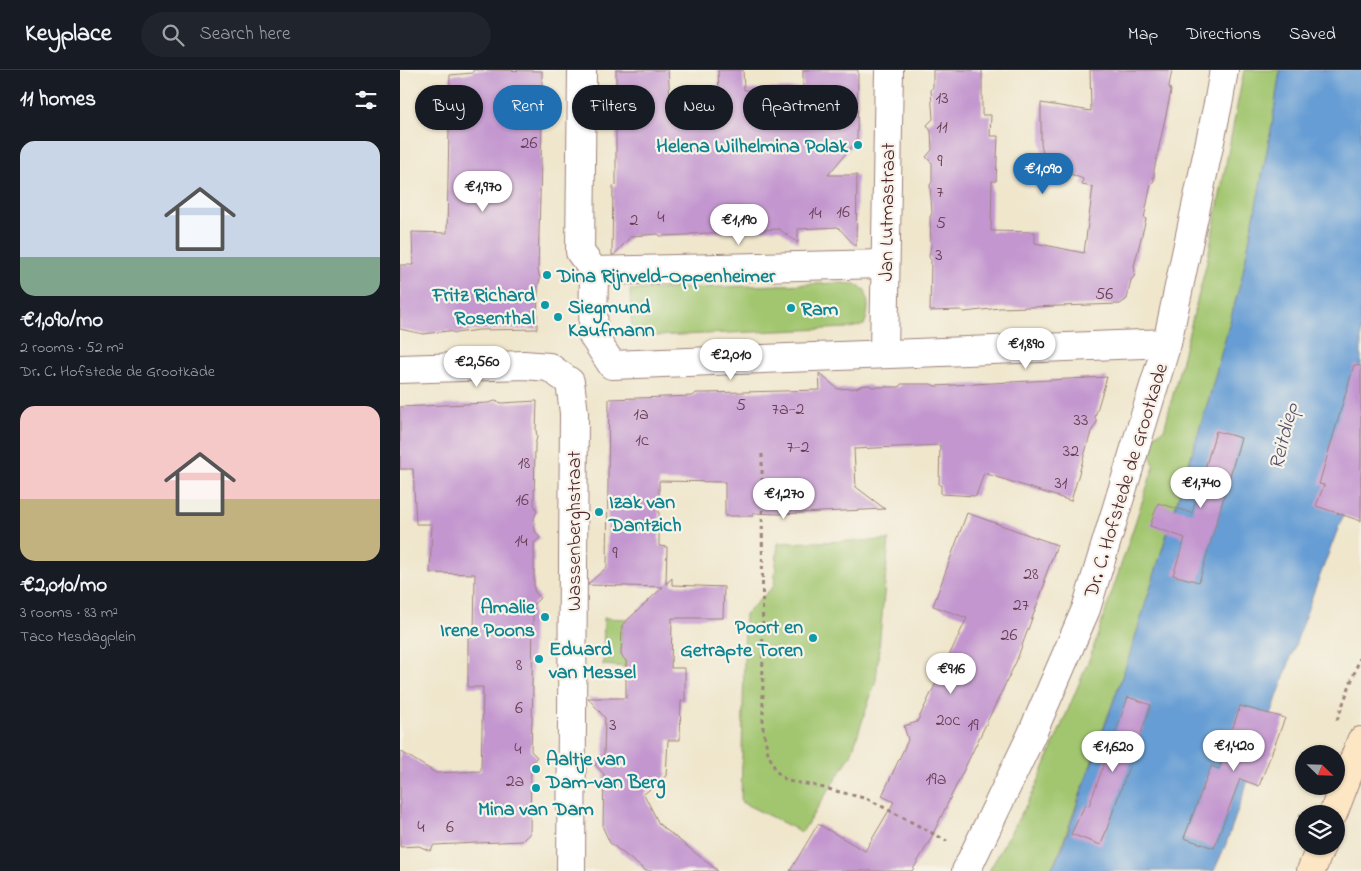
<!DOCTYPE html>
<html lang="en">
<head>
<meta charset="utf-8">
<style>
  :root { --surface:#171b24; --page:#20242c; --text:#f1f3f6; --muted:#9ea1a6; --line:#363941; --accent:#1f6fb2 }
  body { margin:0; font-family:"Indie Flower",sans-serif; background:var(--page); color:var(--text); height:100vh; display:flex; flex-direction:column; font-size:19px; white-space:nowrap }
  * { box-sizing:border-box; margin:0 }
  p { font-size:16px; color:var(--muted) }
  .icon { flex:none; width:28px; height:28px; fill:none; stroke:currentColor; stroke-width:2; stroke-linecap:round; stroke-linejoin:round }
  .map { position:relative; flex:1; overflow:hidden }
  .details { display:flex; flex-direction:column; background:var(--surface); width:400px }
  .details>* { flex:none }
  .top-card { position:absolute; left:15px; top:15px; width:475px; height:45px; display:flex; gap:10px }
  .needle { width:32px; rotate:113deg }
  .controls { position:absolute; left:895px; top:675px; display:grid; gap:10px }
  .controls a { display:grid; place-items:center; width:50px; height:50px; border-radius:50%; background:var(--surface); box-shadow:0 1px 4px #0004; font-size:25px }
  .price { position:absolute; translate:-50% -42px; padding:0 11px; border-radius:18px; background:#fff; color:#222; font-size:16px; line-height:32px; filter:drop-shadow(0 1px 2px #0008) }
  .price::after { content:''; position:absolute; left:50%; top:30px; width:15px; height:11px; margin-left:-8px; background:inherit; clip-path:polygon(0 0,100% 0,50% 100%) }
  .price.active { background:var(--accent); color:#fff }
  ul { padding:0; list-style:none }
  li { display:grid; align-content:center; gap:10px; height:265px; padding:0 20px }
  li span { display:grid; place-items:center; height:155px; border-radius:15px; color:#555 }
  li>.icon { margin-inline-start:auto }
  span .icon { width:90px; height:90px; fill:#fffc; stroke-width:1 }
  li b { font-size:21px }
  h2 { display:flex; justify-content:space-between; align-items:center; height:60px; padding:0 20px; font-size:21px }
  .chip { padding:0 18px; border-radius:22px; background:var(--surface); box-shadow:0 1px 4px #0004; font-size:18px; line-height:45px }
  .chip.active { background:var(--accent); color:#fff }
  header { display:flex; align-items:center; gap:30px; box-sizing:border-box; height:70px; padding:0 25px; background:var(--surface); border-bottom:1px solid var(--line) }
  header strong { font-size:24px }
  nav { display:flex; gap:28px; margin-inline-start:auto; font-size:18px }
  .search { width:350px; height:45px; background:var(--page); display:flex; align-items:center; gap:12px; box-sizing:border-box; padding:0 18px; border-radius:28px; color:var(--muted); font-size:19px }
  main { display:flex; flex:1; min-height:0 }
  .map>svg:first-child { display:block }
  .green { fill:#a2c670; stroke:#76724e }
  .water { fill:#669dd4; stroke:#585e80 }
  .building { fill:#c396cf }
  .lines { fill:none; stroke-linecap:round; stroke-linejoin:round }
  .street-casing { stroke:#9c827c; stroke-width:30 }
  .secondary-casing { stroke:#9c827c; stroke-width:30 }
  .path { stroke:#9c827c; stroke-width:3; stroke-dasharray:4 4; stroke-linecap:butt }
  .street { stroke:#fff; stroke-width:28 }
  .secondary { stroke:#fce6c4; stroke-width:28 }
  .culture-dot { fill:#0f9aa8; stroke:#f7f3e8; stroke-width:2 }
  .labels { text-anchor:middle; stroke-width:4.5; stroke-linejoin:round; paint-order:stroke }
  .number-label { font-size:18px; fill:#683d54 }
  .culture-label { font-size:20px; font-weight:bold; fill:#0d838f; stroke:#f7f3e8; text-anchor:start }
  .street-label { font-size:20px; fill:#4a1f2b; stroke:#f7f3e8 }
  .water-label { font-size:21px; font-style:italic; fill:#55516f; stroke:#f7f3e8 }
</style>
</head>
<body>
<header>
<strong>Keyplace</strong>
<div class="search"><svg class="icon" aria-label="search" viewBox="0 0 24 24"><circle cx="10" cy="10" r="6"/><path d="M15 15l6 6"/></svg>Search here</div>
<nav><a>Map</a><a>Directions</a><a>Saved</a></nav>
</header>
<main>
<section class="details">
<h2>11 homes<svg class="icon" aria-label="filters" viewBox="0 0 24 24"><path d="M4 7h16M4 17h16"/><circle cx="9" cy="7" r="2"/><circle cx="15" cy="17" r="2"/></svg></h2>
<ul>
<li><span style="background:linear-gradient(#c9d6e8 75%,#7fa58c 0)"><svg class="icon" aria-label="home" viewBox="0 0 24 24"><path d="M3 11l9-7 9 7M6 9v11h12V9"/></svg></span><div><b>€1,090/mo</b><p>2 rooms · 52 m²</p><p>Dr. C. Hofstede de Grootkade</p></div></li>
<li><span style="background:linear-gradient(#f6c9c9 60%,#c2b280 0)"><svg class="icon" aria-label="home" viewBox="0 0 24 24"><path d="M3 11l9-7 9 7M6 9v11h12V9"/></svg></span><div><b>€2,010/mo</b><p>3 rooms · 83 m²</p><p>Taco Mesdagplein</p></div></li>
</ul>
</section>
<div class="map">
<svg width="961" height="801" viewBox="0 0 961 801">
  <rect width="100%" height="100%" fill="#f7f3e8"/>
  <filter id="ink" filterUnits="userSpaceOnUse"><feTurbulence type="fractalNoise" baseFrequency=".02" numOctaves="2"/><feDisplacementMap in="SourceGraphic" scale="10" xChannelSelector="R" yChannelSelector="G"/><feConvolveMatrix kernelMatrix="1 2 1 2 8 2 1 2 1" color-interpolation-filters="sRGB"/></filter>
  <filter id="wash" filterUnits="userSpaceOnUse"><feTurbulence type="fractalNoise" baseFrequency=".0096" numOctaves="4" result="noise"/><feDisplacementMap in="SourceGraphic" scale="20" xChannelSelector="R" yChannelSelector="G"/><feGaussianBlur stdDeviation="1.12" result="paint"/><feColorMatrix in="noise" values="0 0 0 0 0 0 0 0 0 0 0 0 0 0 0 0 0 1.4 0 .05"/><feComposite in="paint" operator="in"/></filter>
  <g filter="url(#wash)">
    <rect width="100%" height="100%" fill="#efe6cc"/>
    <g class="green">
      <path d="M 844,0 L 880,0 L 872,55 L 842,207 L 810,325 L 729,587 L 660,781 L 650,801 L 589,801 L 634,721 L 691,585 L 754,396 L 748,377 L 751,366 L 764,360 L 807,192 Z"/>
      <path d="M 440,213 L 455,214 L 465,220 C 469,233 469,243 464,255 L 450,258 L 232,267 L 230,220 Z"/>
      <path d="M 489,470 L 476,610 L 451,685 L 402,762 L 341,732 L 345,544 L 374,516 L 378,473 Z"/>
      <path d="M 204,548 L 227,549 L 227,552 L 222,555 L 221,585 L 226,588 L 226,597 L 203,595 Z"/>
    </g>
    <path class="water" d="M 880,0 L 961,0 L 961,399 L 914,521 L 826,774 L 814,801 L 650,801 L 661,781 L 729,587 L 810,325 L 842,207 L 872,55 Z"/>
    <g id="blocks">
      <g class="building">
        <path d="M 73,0 L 142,1 L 142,53 L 138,200 L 140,209 L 138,216 L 137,259 L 79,260 L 56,263 L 48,261 L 23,264 L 0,259 L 0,195 L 13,195 L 12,162 L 47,163 L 50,5 L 73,3 Z"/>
        <path d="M 216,0 L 268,0 L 270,27 L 319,23 L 318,0 L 343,0 L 344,20 L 403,18 L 403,0 L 458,0 L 457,70 L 428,105 L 457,105 L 456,177 L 438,157 L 398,159 L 398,173 L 379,159 L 291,164 L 288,165 L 260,166 L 258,164 L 231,166 L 214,185 L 212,185 L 213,116 L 216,115 Z"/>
        <path d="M 533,0 L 582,0 L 582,45 L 591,45 L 590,66 L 598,66 L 596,111 L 592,111 L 591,161 L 635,162 L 635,173 L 684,183 L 693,117 L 682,115 L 683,109 L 645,94 L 641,73 L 641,33 L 691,41 L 690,0 L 772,0 L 769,16 L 771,21 L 754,100 L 754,111 L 751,114 L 744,148 L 746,149 L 734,196 L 735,200 L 734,207 L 731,210 L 727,229 L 720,234 L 600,238 L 564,242 L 561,240 L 530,241 L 531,190 L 529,187 L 531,175 L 530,147 L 532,143 L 530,115 L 532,112 L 532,93 L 526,87 L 532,80 L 531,61 L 527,55 L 533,49 L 531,20 L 533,17 Z"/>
        <path d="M 954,295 L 961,296 L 961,451 L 916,436 L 924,415 L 919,414 Z"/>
        <path d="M 419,303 L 438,319 L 457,318 L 460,316 L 469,315 L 472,317 L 499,317 L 501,314 L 531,314 L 535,316 L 707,307 L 695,347 L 697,352 L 691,362 L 671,431 L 584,403 L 576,426 L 541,424 L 541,415 L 539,415 L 540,375 L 454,379 L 456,417 L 485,439 L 379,444 L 353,443 L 353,446 L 325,446 L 325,412 L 259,411 L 259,476 L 267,477 L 266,514 L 272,508 L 272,515 L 324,517 L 323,548 L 272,548 L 271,598 L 285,598 L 285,631 L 281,631 L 280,670 L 268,670 L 266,706 L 244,724 L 259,754 L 318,801 L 246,801 L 210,773 L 203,758 L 204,704 L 195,695 L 204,684 L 205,648 L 188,628 L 226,628 L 226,591 L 221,585 L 222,555 L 263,517 L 188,515 L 189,513 L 207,497 L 209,329 L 293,326 L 296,323 L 305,323 L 420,320 Z"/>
        <path d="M 95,331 L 102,333 L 137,331 L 136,360 L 137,367 L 135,375 L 134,434 L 137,441 L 134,448 L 135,461 L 140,468 L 134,473 L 134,521 L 140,528 L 133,535 L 132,617 L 133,617 L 131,681 L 137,687 L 131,694 L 130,763 L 122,771 L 34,775 L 30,781 L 19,776 L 0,777 L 0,681 L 36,703 L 81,701 L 83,617 L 68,617 L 68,567 L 74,567 L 75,504 L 30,503 L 32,454 L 16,454 L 13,399 L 0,399 L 0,337 L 88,333 Z"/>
        <path d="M 816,361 L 841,368 L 799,512 L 773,505 L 785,468 L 750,456 L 758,433 L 792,443 Z"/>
        <path d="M 567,443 L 657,475 L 644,510 L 645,513 L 616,592 L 528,774 L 512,801 L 390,801 L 418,754 L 465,781 L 494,732 L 482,726 L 508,670 L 504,656 L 517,652 L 536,613 L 532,598 L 545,594 L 567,548 L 533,536 Z"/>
        <path d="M 728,627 L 751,635 L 701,775 L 671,764 L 685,735 L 689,736 Z"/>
        <path d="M 840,636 L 885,648 L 859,716 L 840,709 L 814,778 L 784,768 L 811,696 L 819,699 Z"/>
      </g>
    </g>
  </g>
  <g filter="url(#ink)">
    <use href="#blocks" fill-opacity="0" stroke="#9c827c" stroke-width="1"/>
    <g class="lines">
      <defs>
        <g id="street">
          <path d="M 182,0 L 180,182 L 194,201 L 193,266 L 212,295 L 767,273"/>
          <path d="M 194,201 L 485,194"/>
          <path d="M 484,283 L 489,0"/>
          <path d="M 0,299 L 124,295 L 149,297 L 170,312 L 174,343 L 171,801"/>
          <path d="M 566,801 L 631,666 L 686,539 L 767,273 L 819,29 L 824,0"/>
        </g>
        <g id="secondary">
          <path d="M 933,744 L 961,671"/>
          <path d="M 911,801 L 921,776"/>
        </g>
      </defs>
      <use href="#street" class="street-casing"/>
      <use href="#secondary" class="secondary-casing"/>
      <g class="path">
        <path d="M 362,384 L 363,658 L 368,683 L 376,701 L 387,711 L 412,715 L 468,729 L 547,771"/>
        <path d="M 937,650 L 961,585"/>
        <path d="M 897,755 L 902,742"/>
      </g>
      <use href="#street" class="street"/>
      <use href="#secondary" class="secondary"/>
    </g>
  </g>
  <g class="culture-dot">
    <circle cx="458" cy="75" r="5"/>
    <circle cx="147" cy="205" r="5"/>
    <circle cx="145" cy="235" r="5"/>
    <circle cx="391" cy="238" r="5"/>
    <circle cx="158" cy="247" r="5"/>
    <circle cx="199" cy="442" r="5"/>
    <circle cx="145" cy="547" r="5"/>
    <circle cx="413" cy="568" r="5"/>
    <circle cx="139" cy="589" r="5"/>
    <circle cx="136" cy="699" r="5"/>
    <circle cx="136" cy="718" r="5"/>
  </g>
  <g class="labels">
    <g class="number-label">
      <text x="542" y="33">13</text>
      <text x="542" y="62">11</text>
      <text x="129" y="78">26</text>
      <text x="540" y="96">9</text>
      <text x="540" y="127">7</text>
      <text x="443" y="147">16</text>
      <text x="415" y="148">14</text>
      <text x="261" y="152">4</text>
      <text x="234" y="155">2</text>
      <text x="541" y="158">5</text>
      <text x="539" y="190">3</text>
      <text x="704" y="229">56</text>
      <text x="341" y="340">5</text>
      <text x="388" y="344">7a-2</text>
      <text x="241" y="349">1a</text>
      <text x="681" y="355">33</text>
      <text x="242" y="375">1c</text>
      <text x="398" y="382">7-2</text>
      <text x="671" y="386">32</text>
      <text x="124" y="398">18</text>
      <text x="661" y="418">31</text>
      <text x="122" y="435">16</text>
      <text x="121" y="476">14</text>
      <text x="215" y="488">9</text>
      <text x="631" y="509">28</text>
      <text x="621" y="540">27</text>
      <text x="609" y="570">26</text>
      <text x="119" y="600">8</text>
      <text x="119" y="643">6</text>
      <text x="548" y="655">20c</text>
      <text x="213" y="660">3</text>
      <text x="573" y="660">19</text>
      <text x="118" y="684">4</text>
      <text x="536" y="714">19a</text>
      <text x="115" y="716">2a</text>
      <text x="21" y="762">4</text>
      <text x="50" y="762">6</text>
    </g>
    <g class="culture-label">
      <text x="448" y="82" text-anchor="end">Helena Wilhelmina Polak</text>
      <text x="157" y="212">Dina Rijnveld-Oppenheimer</text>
      <text x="135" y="231" text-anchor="end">Fritz Richard<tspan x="135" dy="23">Rosenthal</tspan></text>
      <text x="168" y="243">Siegmund<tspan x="168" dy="23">Kaufmann</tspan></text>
      <text x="401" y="245">Ram</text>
      <text x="209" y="438">Izak van<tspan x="209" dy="23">Dantzich</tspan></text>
      <text x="135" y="543" text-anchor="end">Amalie<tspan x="135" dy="23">Irene Poons</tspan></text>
      <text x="403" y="563" text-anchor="end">Poort en<tspan x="403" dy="23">Getrapte Toren</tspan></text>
      <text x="149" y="585">Eduard<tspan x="149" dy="23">van Messel</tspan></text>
      <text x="146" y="695">Aaltje van<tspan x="146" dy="23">Dam-van Berg</tspan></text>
      <text x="136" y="745" text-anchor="middle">Mina van Dam</text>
    </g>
    <g class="street-label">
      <text transform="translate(486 142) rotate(-89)" y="7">Jan Lutmastraat</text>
      <text transform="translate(725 410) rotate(-73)" y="7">Dr. C. Hofstede de Grootkade</text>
      <text transform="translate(173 461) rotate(-90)" y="7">Wassenberghstraat</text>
    </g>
    <g class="water-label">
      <text transform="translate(883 366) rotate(-76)" y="7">Reitdiep</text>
    </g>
  </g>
</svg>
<div class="controls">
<a><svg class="needle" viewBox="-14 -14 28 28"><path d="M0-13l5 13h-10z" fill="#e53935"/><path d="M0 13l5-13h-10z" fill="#9ea1a6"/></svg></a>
<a><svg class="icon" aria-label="layers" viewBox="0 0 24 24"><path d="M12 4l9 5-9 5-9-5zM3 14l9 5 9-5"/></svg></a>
</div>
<b class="price active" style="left:643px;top:125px">€1,090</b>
<b class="price" style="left:83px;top:143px">€1,970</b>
<b class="price" style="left:339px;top:176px">€1,190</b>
<b class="price" style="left:626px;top:300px">€1,890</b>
<b class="price" style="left:331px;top:311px">€2,010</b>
<b class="price" style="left:77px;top:318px">€2,560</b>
<b class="price" style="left:801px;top:439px">€1,740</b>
<b class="price" style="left:384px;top:450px">€1,270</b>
<b class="price" style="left:551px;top:625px">€916</b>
<b class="price" style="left:834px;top:702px">€1,420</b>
<b class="price" style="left:713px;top:703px">€1,620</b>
<div class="top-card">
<a class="chip">Buy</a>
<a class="chip active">Rent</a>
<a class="chip">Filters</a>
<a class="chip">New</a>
<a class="chip">Apartment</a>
</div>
</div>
</main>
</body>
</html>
